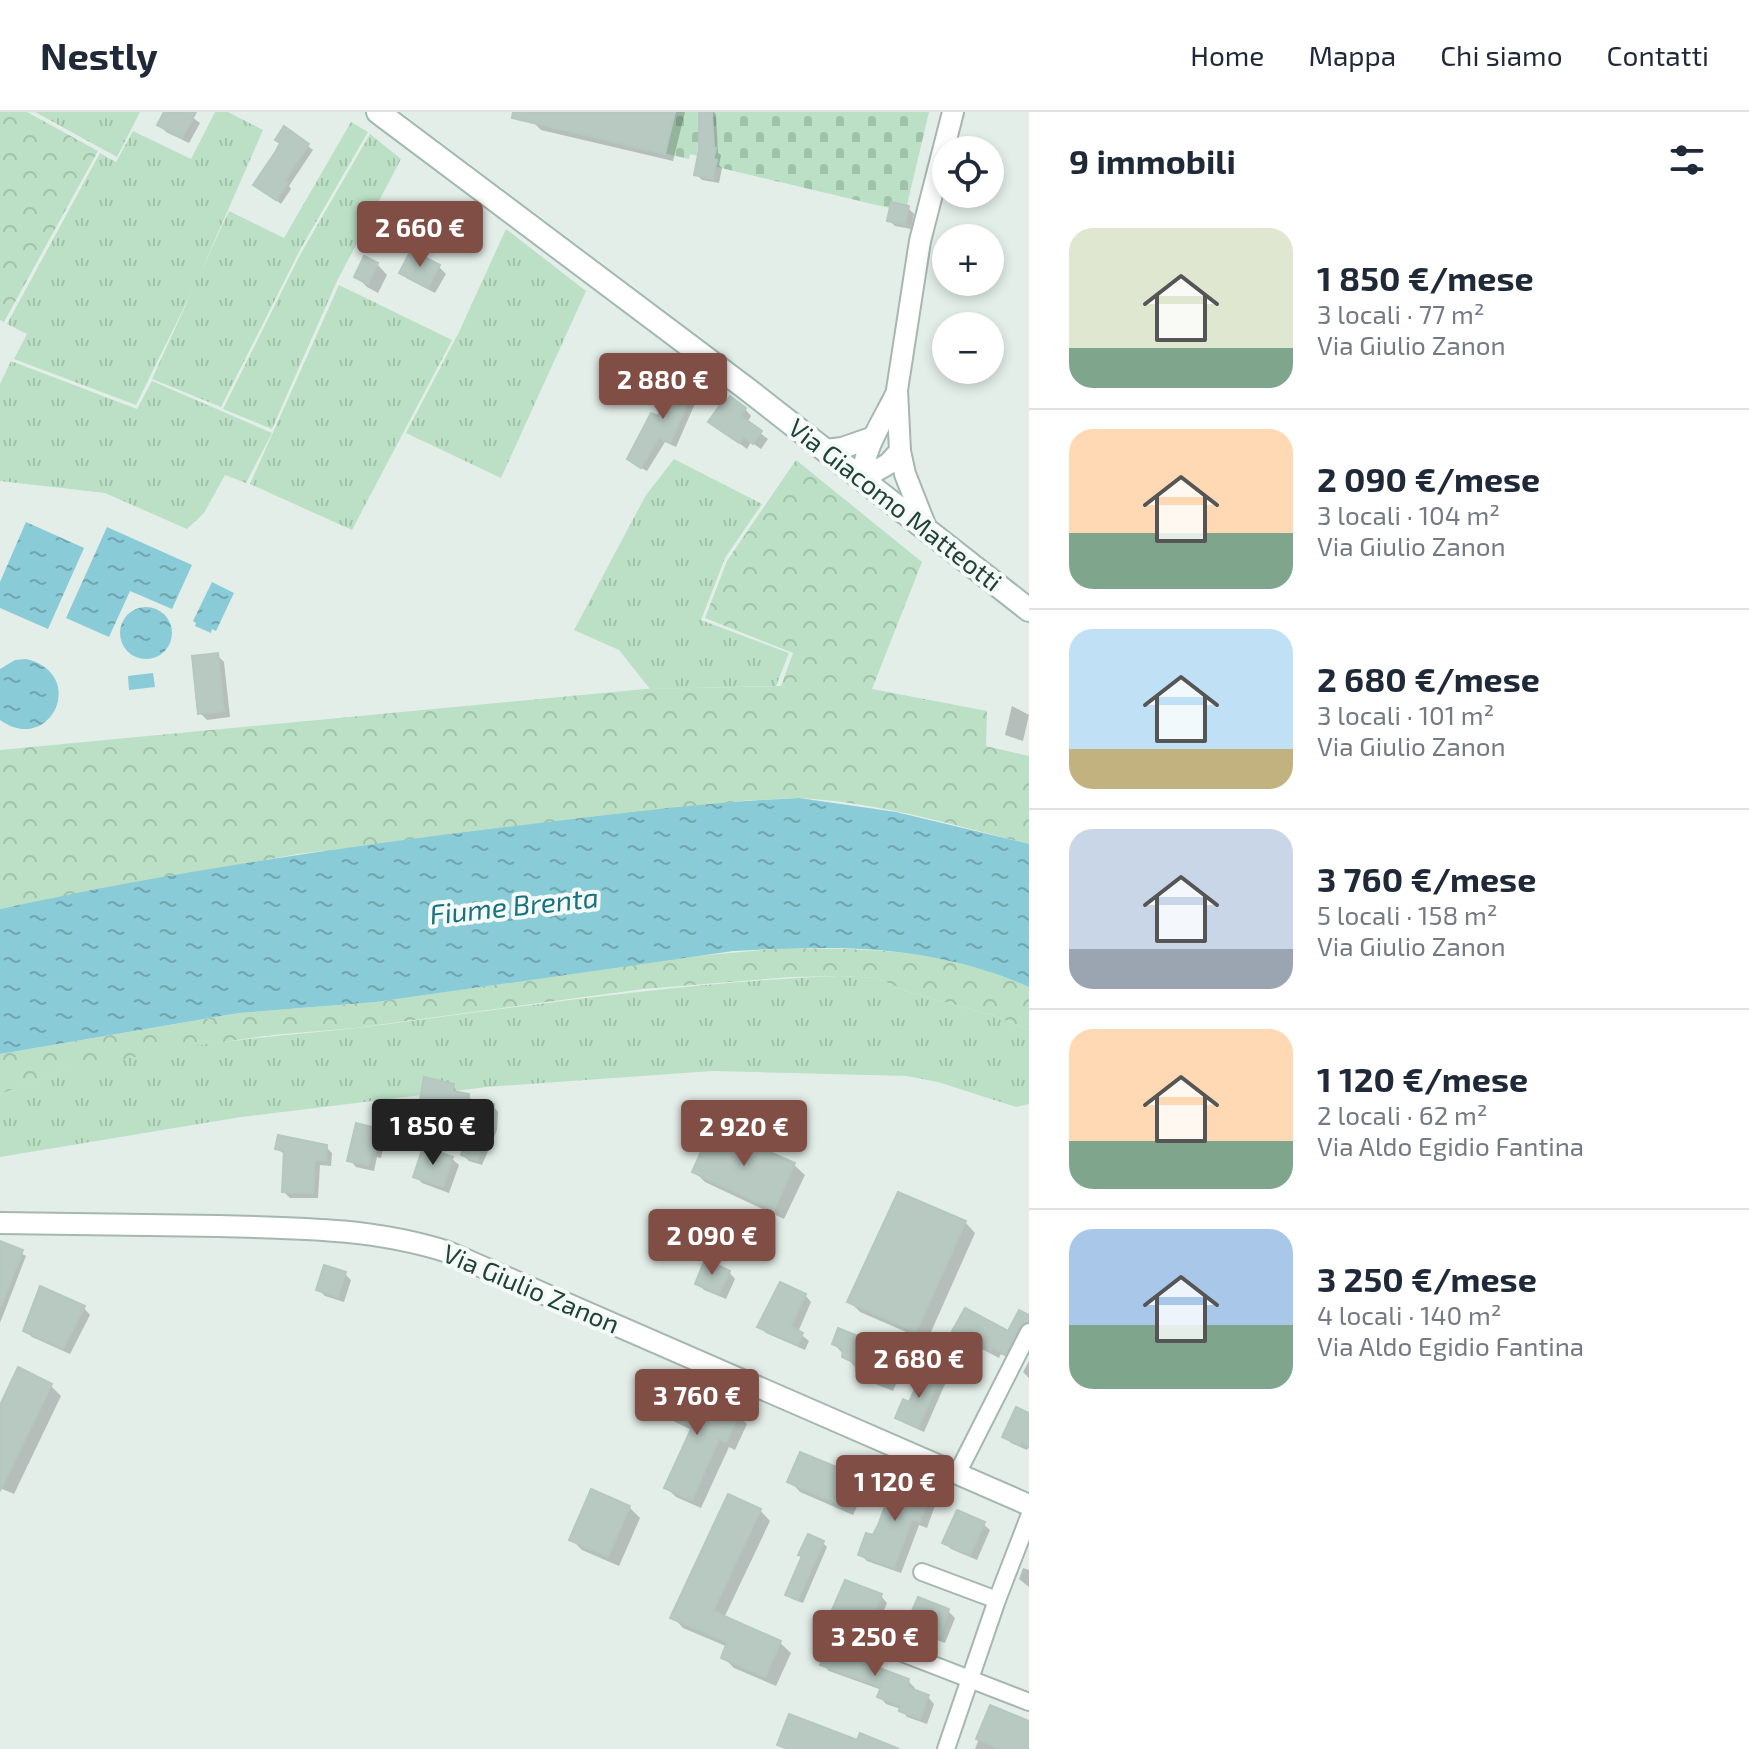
<!DOCTYPE html>
<html lang="it">
<head>
<meta charset="utf-8">
<style>
  :root { --surface:#fff; --page:#f2f2f3; --text:#1f2937; --muted:#747a83; --line:#e0e1e3; --accent:#814e45 }
  body { margin:0; font-family:"Exo 2",sans-serif; background:var(--page); color:var(--text); height:100vh; display:flex; flex-direction:column; font-size:30px; white-space:nowrap }
  * { box-sizing:border-box; margin:0 }
  p { font-size:26px; color:var(--muted) }
  .icon { flex:none; width:44px; height:44px; fill:none; stroke:currentColor; stroke-width:2; stroke-linecap:round; stroke-linejoin:round }
  .map { position:relative; flex:1; overflow:hidden }
  .details { display:flex; flex-direction:column; background:var(--surface); width:720px }
  .details>* { flex:none }
  .fabs { position:absolute; left:932px; top:24px; display:grid; gap:16px }
  .fabs a { display:grid; place-items:center; width:72px; height:72px; border-radius:50%; background:var(--surface); box-shadow:0 4px 12px #0003; font-size:40px }
  .price { position:absolute; translate:-50% -68px; padding:0 18px; border-radius:8px; background:var(--accent); color:#fff; font-size:26px; line-height:52px; filter:drop-shadow(0 2px 4px #0008) }
  .price::after { content:''; position:absolute; left:50%; top:48px; width:24px; height:18px; margin-left:-12px; background:inherit; clip-path:polygon(0 0,100% 0,50% 100%) }
  .price.on { background:#222; color:#fff }
  ul { padding:0; list-style:none }
  li { display:flex; align-items:center; gap:24px; height:200px; padding:0 40px }
  li+li { border-top:2px solid var(--line) }
  li span { display:grid; place-items:center; flex:none; width:224px; height:160px; border-radius:24px; color:#555 }
  li>.icon { margin-inline-start:auto }
  span .icon { width:96px; height:96px; fill:#fffc; stroke-width:1 }
  li b { font-size:34px }
  h2 { display:flex; justify-content:space-between; align-items:center; height:96px; padding:0 40px; font-size:34px }
  header { display:flex; align-items:center; gap:48px; box-sizing:border-box; height:112px; padding:0 40px; background:var(--surface); border-bottom:2px solid var(--line) }
  header strong { font-size:38px }
  nav { display:flex; gap:44px; margin-inline-start:auto; font-size:28px }
  main { display:flex; flex:1; min-height:0 }
  .map>svg:first-child { display:block }
  .grass { fill:url(#grass-tufts) }
  .forest { fill:url(#forest-crowns) }
  .cemetery { fill:url(#cemetery-stones) }
  .water { fill:url(#water-ripples) }
  .shadow { fill:#0003 }
  .building { fill:#b8c9c2; stroke:#b5c8c0; stroke-width:2 }
  .lines { fill:none; stroke-linecap:round; stroke-linejoin:round }
  .minor-casing { stroke:#a5b7b0; stroke-width:20 }
  .tertiary-casing { stroke:#a5b7b0; stroke-width:24 }
  .secondary-casing { stroke:#a1bab1; stroke-width:26 }
  .minor { stroke:#fff; stroke-width:16 }
  .tertiary { stroke:#fff; stroke-width:20 }
  .secondary { stroke:#fff; stroke-width:22 }
  .labels { text-anchor:middle; stroke-width:8; stroke-linejoin:round; paint-order:stroke }
  .street-label { font-size:26px; fill:#224138; stroke:#f4faf7 }
  .water-label { font-size:28px; font-style:italic; fill:#187181; stroke:#f4faf7 }
</style>
</head>
<body>
<header>
<strong>Nestly</strong>
<nav><a>Home</a><a>Mappa</a><a>Chi siamo</a><a>Contatti</a></nav>
</header>
<main>
<div class="map">
<svg width="1029" height="1637" viewBox="0 0 1029 1637">
  <defs>
    <pattern id="grass-tufts" width="24" height="20" patternUnits="userSpaceOnUse" patternTransform="scale(2)"><rect width="24" height="20" fill="#bbe0c5"/><path d="M3 7l-1-3M5 7V3M7 7l1-3M15 17l-1-3M17 17v-4M19 17l1-3" fill="none" stroke="#a0c1aa"/></pattern>
    <pattern id="forest-crowns" width="20" height="18" patternUnits="userSpaceOnUse" patternTransform="scale(2)"><rect width="20" height="18" fill="#bbe0c5"/><path d="M2 6a3 3 0 1 1 6 0M12 15a3 3 0 1 1 6 0" fill="none" stroke="#a0c1aa"/></pattern>
    <pattern id="cemetery-stones" width="16" height="16" patternUnits="userSpaceOnUse" patternTransform="scale(2)"><rect width="16" height="16" fill="#bbe0c5"/><path d="M2 7V4a2 2 0 0 1 4 0v3zM10 15v-3a2 2 0 0 1 4 0v3z" fill="#a0c1aa"/></pattern>
    <pattern id="water-ripples" width="26" height="14" patternUnits="userSpaceOnUse" patternTransform="scale(2)"><rect width="26" height="14" fill="#89cbd6"/><path d="M2 4q2-2 4 0t4 0M15 11q2-2 4 0t4 0" fill="none" stroke="#70a6af"/></pattern>
  </defs>
  <rect width="100%" height="100%" fill="#e3eee9"/>
  <g class="grass">
    <path d="M 35,0 L 140,0 L 117,45 Z"/>
    <path d="M 215,0 L 228,0 L 263,18 L 200,162 L 229,99 L 284,126 L 351,10 L 368,20 L 301,136 L 221,295 L 152,267 L 193,177 L 136,293 L 14,247 L 27,222 L 7,212 L 100,41 L 116,50 L 133,19 L 191,47 Z"/>
    <path d="M 370,22 L 401,47 L 336,171 L 272,317 L 223,297 L 300,143 Z"/>
    <path d="M 506,117 L 586,179 L 501,366 L 406,321 L 459,220 Z"/>
    <path d="M 339,173 L 452,228 L 352,418 L 250,372 Z"/>
    <path d="M 11,249 L 137,297 L 152,269 L 272,321 L 246,371 L 225,363 L 204,401 L 187,417 L 105,381 L 0,369 L 0,272 Z"/>
    <path d="M 674,347 L 762,392 L 725,446 L 701,508 L 789,541 L 776,574 L 650,577 L 619,538 L 574,518 L 646,383 Z"/>
    <path d="M 839,864 L 878,866 L 905,879 L 995,904 L 1029,918 L 1029,992 L 1016,995 L 938,970 L 907,964 L 713,959 L 487,975 L 241,1005 L 0,1045 L 0,982 C 21,974 42,966 63,959 C 166,930 275,926 381,913 C 533,893 685,870 839,864 Z"/>
  </g>
  <g class="forest">
    <path d="M 0,0 L 27,0 L 98,39 L 4,210 L 0,208 Z"/>
    <path d="M 796,348 L 922,450 L 872,577 L 987,599 L 986,634 L 1029,644 L 1029,732 C 954,713 877,690 800,686 C 784,686 767,688 751,688 L 298,742 L 0,797 L 0,638 L 645,577 L 781,574 L 793,541 L 705,506 L 727,449 Z"/>
    <path d="M 786,836 C 877,837 944,837 1029,875 L 1029,918 L 995,904 L 905,879 L 878,866 L 839,864 L 791,865 L 643,877 L 355,916 L 272,923 L 181,936 L 63,959 L 0,982 L 0,942 L 240,901 L 376,890 L 684,845 Z"/>
  </g>
  <path class="cemetery" d="M 536,0 L 929,0 L 907,93 L 909,94 L 905,113 L 887,109 L 889,96 L 717,55 L 713,67 L 694,63 L 698,44 L 690,42 L 689,47 L 531,10 Z"/>
  <g class="water">
    <path d="M 26,410 L 84,436 L 48,517 L 0,496 L 0,470 Z"/>
    <path d="M 107,415 L 192,453 L 172,497 L 130,479 L 109,525 L 66,506 Z"/>
    <path d="M 212,470 L 234,481 L 216,519 L 212,517 L 211,521 L 195,514 L 196,511 L 193,509 Z"/>
    <circle cx="146" cy="521" r="26"/>
    <path d="M 26,547 C 89,562 50,644 0,608 L 0,557 L 15,548 Z"/>
    <path d="M 153,561 L 155,575 L 129,578 L 128,564 Z"/>
    <path d="M 799,686 L 896,700 L 1029,732 L 1029,875 C 932,832 838,833 733,839 L 376,890 L 239,901 L 0,942 L 0,797 C 170,760 342,735 515,714 C 610,703 704,690 799,686 Z"/>
  </g>
  <g class="shadow">
    <path d="M 167,0 L 185,0 L 200,11 L 189,31 L 166,20 L 160,13 Z"/>
    <path d="M 538,0 L 685,0 L 673,49 L 541,18 L 533,10 Z"/>
    <path d="M 701,0 L 714,0 L 716,3 L 718,41 L 721,43 L 719,53 L 722,56 L 719,71 L 702,68 L 696,62 L 701,38 Z"/>
    <path d="M 285,17 L 313,38 L 289,74 L 291,77 L 281,92 L 256,73 L 278,40 Z"/>
    <path d="M 908,96 L 914,102 L 911,117 L 895,114 L 889,108 Z"/>
    <path d="M 377,152 L 387,163 L 378,181 L 367,175 L 356,164 Z"/>
    <path d="M 439,155 L 446,162 L 435,181 L 408,167 L 401,161 Z"/>
    <path d="M 695,275 L 700,280 L 676,335 L 665,330 L 647,359 L 634,352 L 659,307 Z"/>
    <path d="M 745,297 L 751,304 L 747,311 L 768,327 L 761,337 L 751,330 L 747,337 L 711,310 Z"/>
    <path d="M 217,543 L 224,550 L 230,605 L 207,608 L 200,601 Z"/>
    <path d="M 1012,594 L 1029,603 L 1023,629 L 1005,623 Z"/>
    <path d="M 453,973 L 458,982 L 468,983 L 474,992 L 493,994 L 498,1000 L 497,1018 L 482,1053 L 469,1049 L 463,1043 L 474,1011 L 427,999 L 421,993 Z"/>
    <path d="M 713,1018 L 794,1053 L 805,1063 L 784,1107 L 705,1070 L 694,1059 Z"/>
    <path d="M 379,1019 L 386,1025 L 381,1046 L 377,1045 L 374,1059 L 356,1055 L 350,1048 Z"/>
    <path d="M 326,1035 L 332,1041 L 331,1054 L 320,1053 L 318,1086 L 290,1086 L 284,1080 L 286,1043 L 277,1037 Z"/>
    <path d="M 452,1047 L 459,1053 L 449,1081 L 422,1071 L 415,1064 Z"/>
    <path d="M 965,1110 L 975,1121 L 927,1229 L 860,1200 L 849,1189 Z"/>
    <path d="M 751,1121 L 754,1124 L 750,1133 L 725,1124 Z"/>
    <path d="M 0,1131 L 26,1144 L 0,1211 Z"/>
    <path d="M 729,1160 L 735,1167 L 726,1187 L 704,1178 L 697,1171 Z"/>
    <path d="M 345,1162 L 351,1168 L 344,1190 L 325,1184 L 318,1177 Z"/>
    <path d="M 805,1183 L 811,1190 L 798,1220 L 809,1229 L 805,1238 L 766,1221 L 760,1215 Z"/>
    <path d="M 84,1196 L 90,1203 L 70,1242 L 32,1225 L 25,1219 Z"/>
    <path d="M 1029,1206 L 1029,1222 L 1014,1249 L 1001,1242 L 999,1246 L 963,1227 L 955,1219 L 1009,1221 Z"/>
    <path d="M 834,1232 L 894,1240 L 905,1251 L 893,1279 L 868,1269 Z"/>
    <path d="M 1029,1249 L 1029,1266 L 1023,1260 Z"/>
    <path d="M 939,1266 L 945,1272 L 924,1320 L 904,1311 L 898,1305 Z"/>
    <path d="M 50,1273 L 61,1284 L 14,1382 L 0,1376 L 0,1297 Z"/>
    <path d="M 666,1301 L 738,1303 L 747,1312 L 735,1338 L 729,1335 L 701,1396 L 676,1385 L 667,1376 L 692,1318 L 675,1310 Z"/>
    <path d="M 1029,1303 L 1029,1335 L 1027,1338 L 1011,1331 L 1005,1324 Z"/>
    <path d="M 855,1364 L 866,1375 L 853,1403 L 800,1380 L 790,1369 Z"/>
    <path d="M 930,1381 L 937,1388 L 927,1416 L 919,1413 L 901,1461 L 867,1449 L 861,1443 L 874,1426 Z"/>
    <path d="M 629,1395 L 640,1406 L 619,1454 L 582,1438 L 571,1427 Z"/>
    <path d="M 760,1398 L 770,1409 L 724,1506 L 780,1531 L 791,1541 L 776,1574 L 734,1556 L 723,1545 L 728,1535 L 683,1516 L 673,1505 Z"/>
    <path d="M 983,1412 L 990,1418 L 977,1448 L 951,1437 L 945,1431 Z"/>
    <path d="M 823,1431 L 827,1435 L 803,1491 L 792,1487 L 787,1482 L 803,1446 L 800,1442 Z"/>
    <path d="M 1023,1456 L 1029,1458 L 1029,1475 L 1019,1467 Z"/>
    <path d="M 881,1484 L 887,1491 L 876,1518 L 841,1505 L 834,1498 Z"/>
    <path d="M 948,1499 L 955,1506 L 945,1531 L 915,1520 L 908,1513 Z"/>
    <path d="M 862,1544 L 869,1551 L 868,1554 L 908,1569 L 915,1576 L 913,1580 L 928,1585 L 934,1592 L 927,1612 L 907,1605 L 901,1597 L 886,1592 L 880,1585 L 882,1578 L 829,1559 L 822,1552 Z"/>
    <path d="M 991,1596 L 1029,1611 L 1029,1637 L 975,1637 Z"/>
  </g>
  <g class="building">
    <path d="M 164,0 L 196,0 L 182,26 L 157,13 Z"/>
    <path d="M 513,0 L 675,0 L 665,42 L 512,6 Z"/>
    <path d="M 699,0 L 712,0 L 714,35 L 716,36 L 714,47 L 717,48 L 713,67 L 694,63 L 699,38 Z"/>
    <path d="M 284,14 L 309,32 L 285,68 L 288,70 L 276,88 L 253,73 L 276,39 L 280,31 L 275,28 Z"/>
    <path d="M 891,90 L 909,94 L 905,113 L 887,109 Z"/>
    <path d="M 411,138 L 440,153 L 428,176 L 399,161 Z"/>
    <path d="M 364,144 L 378,151 L 368,172 L 354,165 Z"/>
    <path d="M 676,264 L 696,273 L 670,331 L 659,326 L 641,356 L 627,347 L 651,301 L 658,304 Z"/>
    <path d="M 730,284 L 746,296 L 741,304 L 762,319 L 753,332 L 744,325 L 739,331 L 708,310 L 722,290 L 725,292 Z"/>
    <path d="M 218,541 L 224,599 L 198,602 L 192,544 Z"/>
    <path d="M 424,965 L 454,972 L 453,979 L 469,982 L 468,989 L 494,992 L 491,1012 L 477,1049 L 461,1043 L 473,1008 L 419,993 Z"/>
    <path d="M 356,1011 L 380,1017 L 375,1041 L 371,1040 L 368,1053 L 347,1049 Z"/>
    <path d="M 712,1015 L 795,1051 L 774,1098 L 692,1060 Z"/>
    <path d="M 278,1023 L 327,1033 L 326,1049 L 315,1048 L 313,1081 L 282,1080 L 284,1039 L 275,1037 Z"/>
    <path d="M 423,1035 L 453,1045 L 443,1075 L 413,1065 Z"/>
    <path d="M 898,1080 L 966,1109 L 916,1220 L 847,1190 Z"/>
    <path d="M 730,1110 L 752,1119 L 748,1132 L 723,1124 Z"/>
    <path d="M 0,1129 L 23,1138 L 1,1194 L 0,1194 Z"/>
    <path d="M 705,1147 L 730,1159 L 719,1182 L 695,1172 Z"/>
    <path d="M 324,1153 L 346,1160 L 338,1185 L 316,1178 Z"/>
    <path d="M 780,1170 L 806,1182 L 791,1214 L 803,1221 L 798,1233 L 757,1215 Z"/>
    <path d="M 40,1174 L 85,1194 L 63,1237 L 23,1219 Z"/>
    <path d="M 965,1196 L 1008,1219 L 1019,1198 L 1029,1203 L 1029,1209 L 1019,1215 L 1006,1242 L 992,1235 L 990,1239 L 952,1219 Z"/>
    <path d="M 838,1216 L 895,1239 L 882,1270 L 856,1259 L 857,1252 L 842,1245 L 843,1237 L 832,1232 Z"/>
    <path d="M 18,1255 L 52,1272 L 0,1379 L 0,1293 Z"/>
    <path d="M 924,1257 L 941,1264 L 918,1316 L 895,1306 L 903,1287 L 909,1290 Z"/>
    <path d="M 677,1272 L 740,1301 L 726,1330 L 719,1327 L 692,1388 L 664,1376 L 692,1315 L 664,1302 Z"/>
    <path d="M 1016,1295 L 1029,1301 L 1029,1334 L 1022,1330 L 1020,1333 L 1002,1325 Z"/>
    <path d="M 800,1340 L 856,1363 L 843,1394 L 787,1370 Z"/>
    <path d="M 896,1366 L 931,1380 L 920,1410 L 912,1407 L 894,1456 L 858,1443 L 866,1421 L 873,1423 L 878,1413 Z"/>
    <path d="M 591,1377 L 630,1394 L 608,1445 L 569,1428 Z"/>
    <path d="M 728,1382 L 761,1397 L 713,1499 L 781,1529 L 765,1565 L 721,1546 L 727,1530 L 670,1506 Z"/>
    <path d="M 957,1398 L 985,1410 L 970,1443 L 942,1431 Z"/>
    <path d="M 808,1422 L 824,1429 L 798,1488 L 785,1483 L 802,1444 L 798,1443 Z"/>
    <path d="M 845,1468 L 882,1482 L 869,1513 L 832,1498 Z"/>
    <path d="M 918,1485 L 949,1497 L 939,1526 L 906,1513 Z"/>
    <path d="M 829,1527 L 863,1542 L 861,1549 L 909,1567 L 907,1575 L 929,1583 L 920,1607 L 899,1599 L 900,1594 L 877,1585 L 881,1575 L 820,1553 Z"/>
    <path d="M 990,1593 L 1029,1609 L 1029,1637 L 1001,1637 L 976,1627 Z"/>
    <path d="M 789,1602 L 857,1628 L 860,1621 L 899,1637 L 788,1637 L 777,1633 Z"/>
  </g>
  <g class="lines">
    <defs>
      <g id="minor">
        <path d="M 957,1362 L 1029,1220"/>
        <path d="M 922,1460 L 997,1488"/>
        <path d="M 892,1537 L 1029,1590"/>
        <path d="M 946,1637 L 997,1488 L 1029,1405"/>
      </g>
      <g id="tertiary">
        <path d="M 896,282 C 882,311 864,335 862,367 L 888,352 L 900,339"/>
        <path d="M 826,338 L 842,336 L 871,326"/>
        <path d="M 927,418 L 905,362 L 900,339 L 897,278 L 920,129 L 953,0"/>
        <path d="M 0,1111 C 73,1112 146,1113 219,1114 C 297,1116 374,1116 448,1140 L 1029,1393"/>
      </g>
      <path id="secondary" d="M 378,0 L 747,277 L 1029,498"/>
    </defs>
    <use href="#minor" class="minor-casing"/>
    <use href="#tertiary" class="tertiary-casing"/>
    <use href="#secondary" class="secondary-casing"/>
    <use href="#minor" class="minor"/>
    <use href="#tertiary" class="tertiary"/>
    <use href="#secondary" class="secondary"/>
  </g>
  <g class="labels">
    <g class="street-label">
      <text transform="translate(895 393) rotate(38)" y="9">Via Giacomo Matteotti</text>
      <text transform="translate(531 1177) rotate(23)" y="9">Via Giulio Zanon</text>
    </g>
    <g class="water-label">
      <text transform="translate(514 794) rotate(-6)" y="10">Fiume Brenta</text>
    </g>
  </g>
</svg>
<div class="fabs">
<a><svg class="icon" aria-label="locate" viewBox="0 0 24 24"><circle cx="12" cy="12" r="6"/><path d="M12 2v4M12 18v4M2 12h4M18 12h4"/></svg></a>
<a>+</a>
<a>−</a>
</div>
<b class="price" style="left:420px;top:157px">2 660 €</b>
<b class="price" style="left:663px;top:309px">2 880 €</b>
<b class="price on" style="left:433px;top:1055px">1 850 €</b>
<b class="price" style="left:744px;top:1056px">2 920 €</b>
<b class="price" style="left:712px;top:1165px">2 090 €</b>
<b class="price" style="left:919px;top:1288px">2 680 €</b>
<b class="price" style="left:697px;top:1325px">3 760 €</b>
<b class="price" style="left:895px;top:1411px">1 120 €</b>
<b class="price" style="left:875px;top:1566px">3 250 €</b>
</div>
<section class="details">
<h2>9 immobili<svg class="icon" aria-label="filters" viewBox="0 0 24 24"><path d="M4 7h16M4 17h16"/><circle cx="9" cy="7" r="2"/><circle cx="15" cy="17" r="2"/></svg></h2>
<ul>
<li><span style="background:linear-gradient(#dfe7d0 75%,#7fa58c 0)"><svg class="icon" aria-label="home" viewBox="0 0 24 24"><path d="M3 11l9-7 9 7M6 9v11h12V9"/></svg></span><div><b>1 850 €/mese</b><p>3 locali · 77 m²</p><p>Via Giulio Zanon</p></div></li>
<li><span style="background:linear-gradient(#ffd9b3 65%,#7fa58c 0)"><svg class="icon" aria-label="home" viewBox="0 0 24 24"><path d="M3 11l9-7 9 7M6 9v11h12V9"/></svg></span><div><b>2 090 €/mese</b><p>3 locali · 104 m²</p><p>Via Giulio Zanon</p></div></li>
<li><span style="background:linear-gradient(#bfe0f5 75%,#c2b280 0)"><svg class="icon" aria-label="home" viewBox="0 0 24 24"><path d="M3 11l9-7 9 7M6 9v11h12V9"/></svg></span><div><b>2 680 €/mese</b><p>3 locali · 101 m²</p><p>Via Giulio Zanon</p></div></li>
<li><span style="background:linear-gradient(#c9d6e8 75%,#9aa5b1 0)"><svg class="icon" aria-label="home" viewBox="0 0 24 24"><path d="M3 11l9-7 9 7M6 9v11h12V9"/></svg></span><div><b>3 760 €/mese</b><p>5 locali · 158 m²</p><p>Via Giulio Zanon</p></div></li>
<li><span style="background:linear-gradient(#ffd9b3 70%,#7fa58c 0)"><svg class="icon" aria-label="home" viewBox="0 0 24 24"><path d="M3 11l9-7 9 7M6 9v11h12V9"/></svg></span><div><b>1 120 €/mese</b><p>2 locali · 62 m²</p><p>Via Aldo Egidio Fantina</p></div></li>
<li><span style="background:linear-gradient(#a9c7e8 60%,#7fa58c 0)"><svg class="icon" aria-label="home" viewBox="0 0 24 24"><path d="M3 11l9-7 9 7M6 9v11h12V9"/></svg></span><div><b>3 250 €/mese</b><p>4 locali · 140 m²</p><p>Via Aldo Egidio Fantina</p></div></li>
</ul>
</section>
</main>
</body>
</html>
